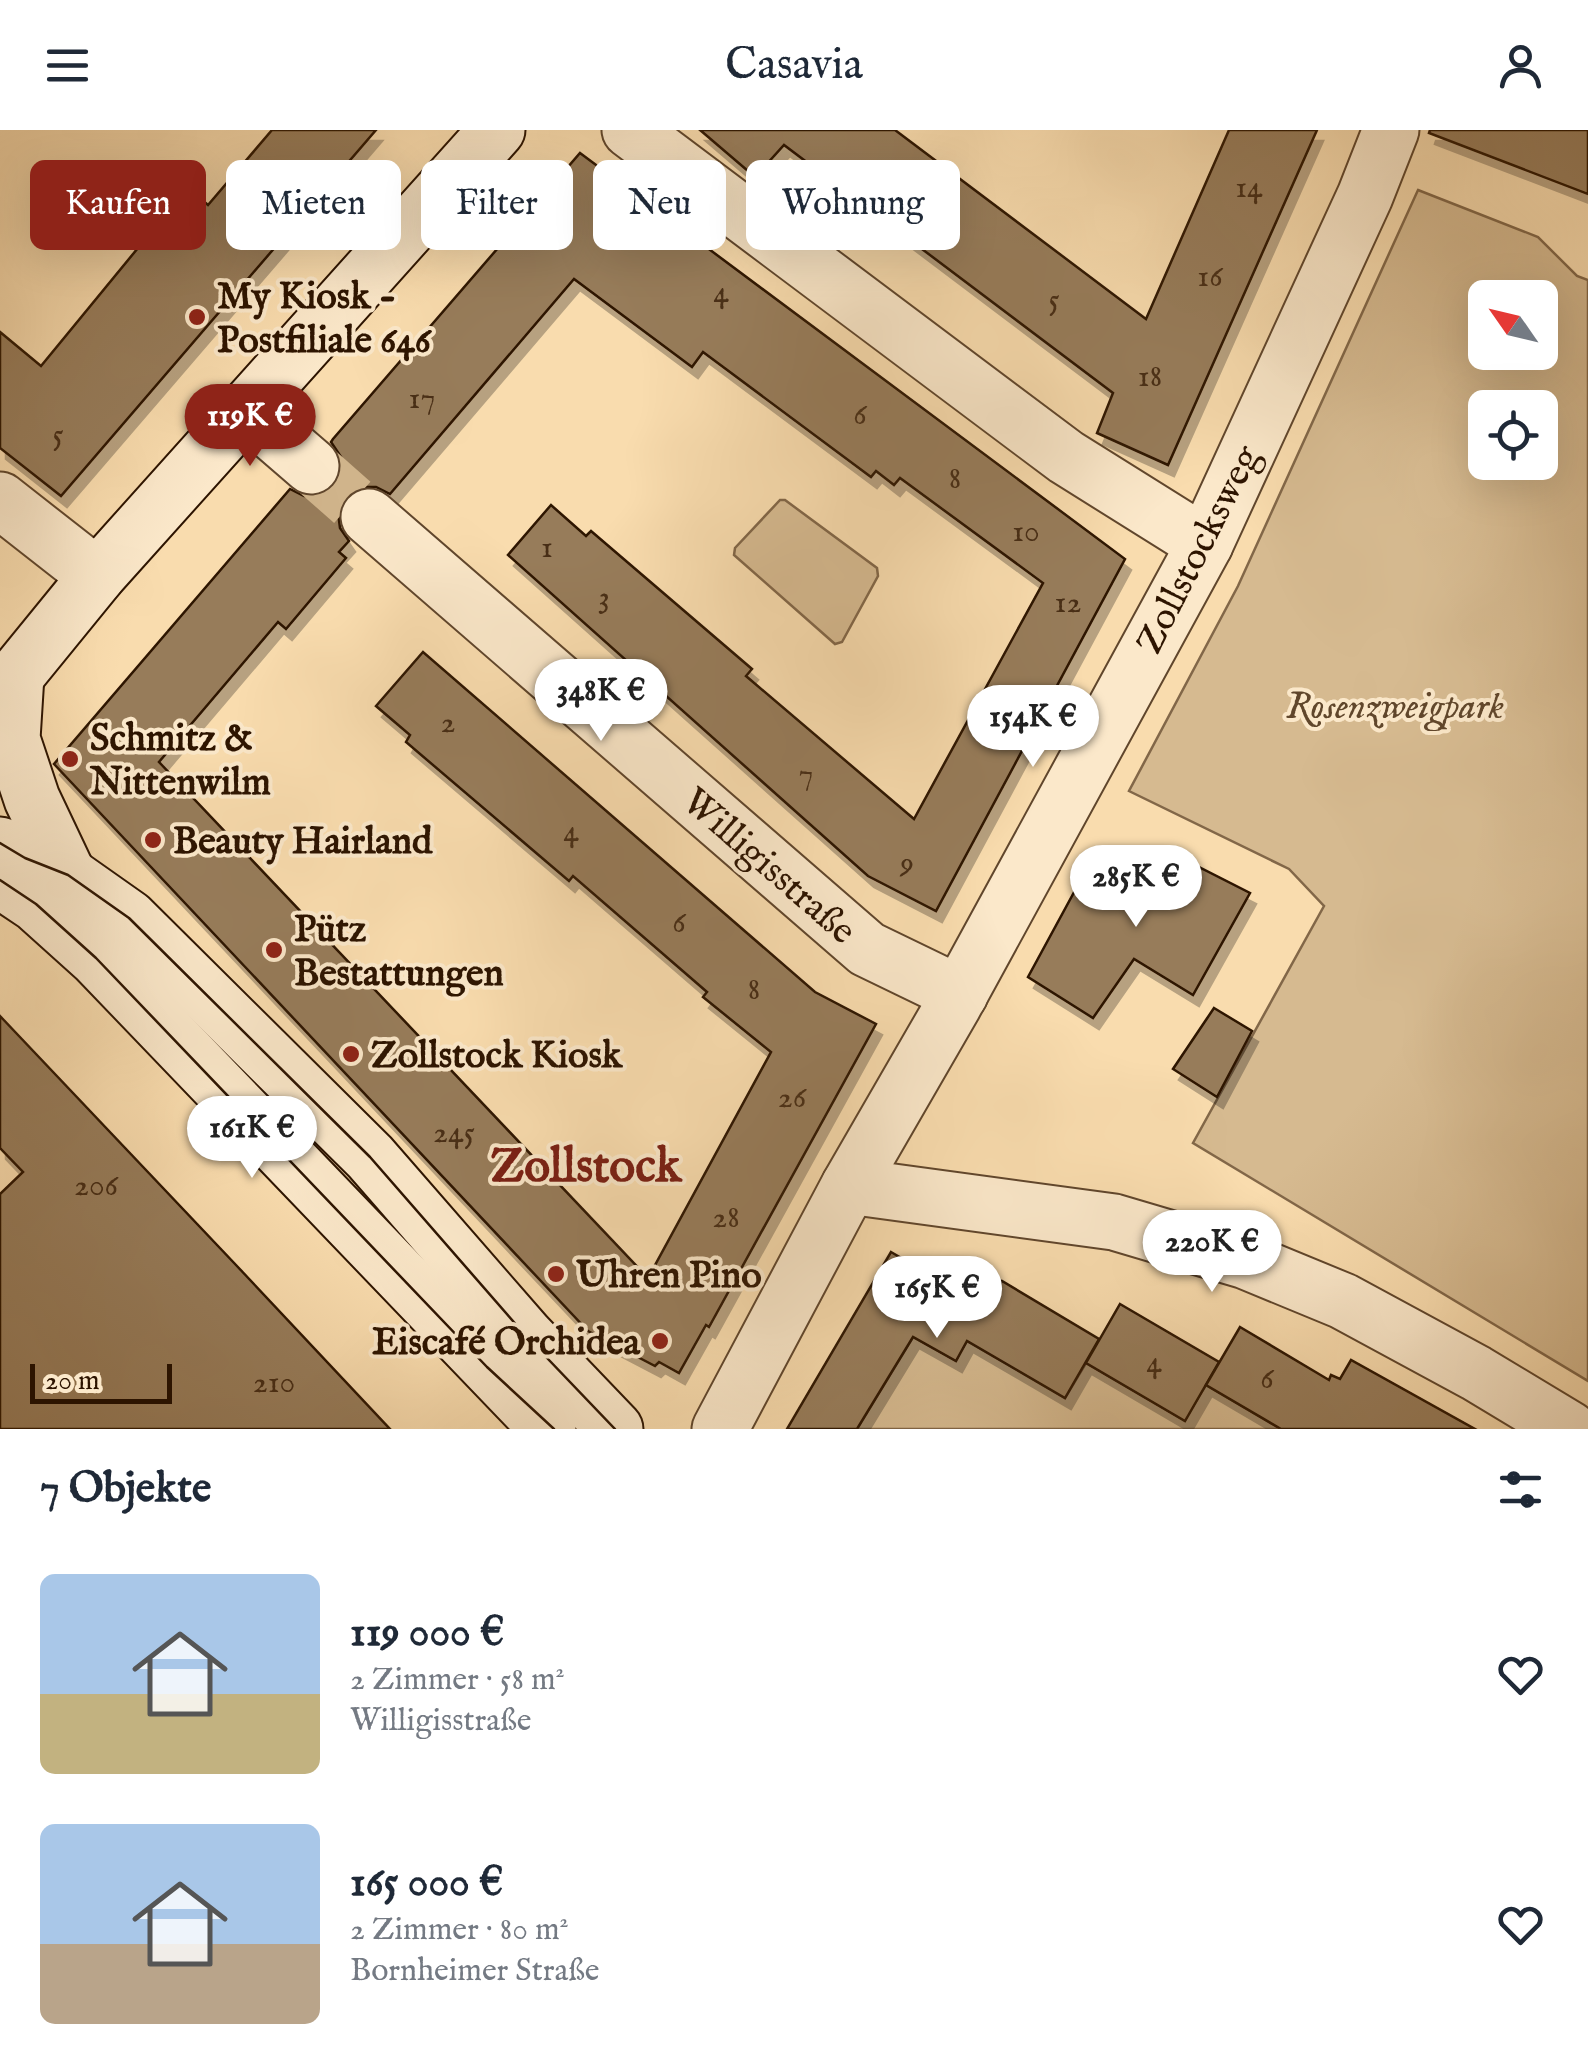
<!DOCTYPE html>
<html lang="de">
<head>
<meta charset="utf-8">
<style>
  :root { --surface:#fff; --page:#f6f6f7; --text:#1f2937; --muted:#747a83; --accent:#8f2418 }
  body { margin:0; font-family:"IM FELL English",serif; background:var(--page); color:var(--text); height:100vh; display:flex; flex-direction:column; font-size:38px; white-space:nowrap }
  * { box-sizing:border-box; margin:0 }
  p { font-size:32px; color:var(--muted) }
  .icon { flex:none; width:55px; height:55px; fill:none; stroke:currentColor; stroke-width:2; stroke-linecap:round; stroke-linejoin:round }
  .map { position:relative; height:1299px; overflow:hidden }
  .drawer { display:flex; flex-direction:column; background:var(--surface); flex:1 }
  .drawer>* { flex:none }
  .banner { position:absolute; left:30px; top:30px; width:1000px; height:90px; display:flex; gap:20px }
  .needle { width:65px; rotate:304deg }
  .fabs { position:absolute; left:1468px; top:150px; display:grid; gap:20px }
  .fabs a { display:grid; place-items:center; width:90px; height:90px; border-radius:15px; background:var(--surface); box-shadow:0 10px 40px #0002; font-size:50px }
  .scale { position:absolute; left:30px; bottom:25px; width:142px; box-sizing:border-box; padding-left:10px; border:5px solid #2d1400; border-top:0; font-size:28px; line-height:35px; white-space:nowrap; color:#2d1400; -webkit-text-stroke:8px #fbe8ca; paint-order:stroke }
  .price { position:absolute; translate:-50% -85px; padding:0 22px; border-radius:35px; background:#fff; color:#222; font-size:32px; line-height:65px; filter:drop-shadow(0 2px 5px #0008) }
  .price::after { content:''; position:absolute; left:50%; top:60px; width:30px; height:22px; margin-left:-15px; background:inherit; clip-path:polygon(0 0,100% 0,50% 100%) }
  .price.current { background:var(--accent); color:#fff }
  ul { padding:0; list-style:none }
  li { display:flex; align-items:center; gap:30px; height:250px; padding:0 40px }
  li span { display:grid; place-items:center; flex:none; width:280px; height:200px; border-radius:15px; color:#555 }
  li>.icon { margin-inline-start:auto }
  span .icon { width:120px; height:120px; fill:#fffc; stroke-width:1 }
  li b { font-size:42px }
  h2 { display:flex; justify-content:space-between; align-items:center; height:120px; padding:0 40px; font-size:42px }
  .pill { padding:0 35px; border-radius:15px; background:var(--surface); box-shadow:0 10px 40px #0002; font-size:35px; line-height:90px }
  .pill.current { background:var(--accent); color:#fff }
  header { display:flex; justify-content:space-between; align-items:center; height:130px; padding:0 40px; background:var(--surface); font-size:45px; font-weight:600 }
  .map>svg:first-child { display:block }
  .green { fill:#d6ba90; stroke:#826748; stroke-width:2.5; fill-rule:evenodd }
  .building { fill:#977c5a; stroke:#2d1400; stroke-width:2.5; filter:url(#shadow) }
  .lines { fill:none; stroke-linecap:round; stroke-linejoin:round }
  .street-tunnel { stroke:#d0b48b; stroke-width:55; stroke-dasharray:55 28; stroke-linecap:butt }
  .street-casing { stroke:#60462c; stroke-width:59 }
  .secondary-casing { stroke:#2d1400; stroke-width:59 }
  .street { stroke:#fbe8ca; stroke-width:55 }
  .secondary { stroke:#fbe8ca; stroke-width:55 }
  .tram { stroke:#2d1400; stroke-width:2.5 }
  .poi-dot { fill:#8f2418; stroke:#fbe8ca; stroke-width:4 }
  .labels { text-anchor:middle; stroke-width:8; stroke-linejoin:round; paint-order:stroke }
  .number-label { font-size:32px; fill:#482e16 }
  .poi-label { font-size:38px; font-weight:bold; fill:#2d1400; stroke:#fbe8ca; text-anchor:start }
  .street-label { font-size:38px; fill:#2d1400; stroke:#fbe8ca }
  .park-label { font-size:38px; font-style:italic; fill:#60462b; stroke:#fbe8ca }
  .district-label { font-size:48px; font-weight:bold; fill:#7a1f14; stroke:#fbe8ca }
</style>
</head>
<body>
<header><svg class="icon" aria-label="menu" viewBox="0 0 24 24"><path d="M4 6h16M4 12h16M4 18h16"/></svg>Casavia<svg class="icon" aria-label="person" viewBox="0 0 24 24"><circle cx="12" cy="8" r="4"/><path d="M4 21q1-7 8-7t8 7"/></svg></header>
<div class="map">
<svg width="1588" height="1299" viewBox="0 0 1588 1299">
  <defs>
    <filter id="shadow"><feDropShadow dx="6" dy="11" stdDeviation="0" flood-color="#0004"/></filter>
  </defs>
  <rect width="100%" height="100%" fill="#f9dcae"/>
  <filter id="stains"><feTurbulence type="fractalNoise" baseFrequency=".002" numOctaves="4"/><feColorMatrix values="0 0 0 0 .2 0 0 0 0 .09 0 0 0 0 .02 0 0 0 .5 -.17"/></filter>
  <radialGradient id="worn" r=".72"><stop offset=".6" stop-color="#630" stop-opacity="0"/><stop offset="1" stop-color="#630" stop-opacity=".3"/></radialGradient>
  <g class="green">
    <path d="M 1418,60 L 1538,107 L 1577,146 L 1588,150 L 1588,1251 L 1193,1013 L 1324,776 L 1289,739 L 1129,661 L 1238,456 ZM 1485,168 L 1540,168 L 1540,222 L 1485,222 ZM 1485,278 L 1540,278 L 1540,332 L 1485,332 Z"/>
    <path d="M 780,370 L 785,370 L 877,438 L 878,446 L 842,512 L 835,514 L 734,425 L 735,418 Z"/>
    <path d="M 913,1207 L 955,1230 L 967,1211 L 1065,1268 L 1086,1233 L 1184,1290 L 1206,1255 L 1281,1299 L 857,1299 Z"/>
  </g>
  <g class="building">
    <path d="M 272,0 L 376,0 L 61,366 L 0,318 L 0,202 L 41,236 L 170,79 L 177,84 L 194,63 L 208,75 Z"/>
    <path d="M 700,0 L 895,0 L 1146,189 L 1229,0 L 1317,0 L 1168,335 L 1097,303 L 1113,263 L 784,15 L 755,47 Z"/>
    <path d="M 1430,0 L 1588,0 L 1588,64 L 1429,3 Z"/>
    <path d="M 580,23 L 1125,429 L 936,781 L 868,746 L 508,425 L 551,375 L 586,406 L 591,401 L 752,539 L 746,546 L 914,689 L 1043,453 L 900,348 L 894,355 L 876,341 L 871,347 L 703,222 L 692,237 L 574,149 L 390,364 L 376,357 L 360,357 L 345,367 L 338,382 L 340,398 L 349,411 L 339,422 L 346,428 L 286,499 L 278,492 L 159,632 L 648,1148 L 771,922 L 703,867 L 707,862 L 573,746 L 569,751 L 406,612 L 410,605 L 376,576 L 423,522 L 815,862 L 876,894 L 709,1197 L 706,1195 L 679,1243 L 659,1232 L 655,1236 L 588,1201 L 54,634 L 290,359 L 304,366 L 320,366 L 335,356 L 342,341 L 341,327 L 331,312 L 333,309 Z"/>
    <path d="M 1097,720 L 1169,757 L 1183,729 L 1250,763 L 1193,865 L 1134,829 L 1093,888 L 1028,847 Z"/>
    <path d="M 1214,878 L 1252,901 L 1217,967 L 1173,939 Z"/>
    <path d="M 0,886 L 236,1135 L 390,1299 L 0,1299 L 0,1064 L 23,1042 L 0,1018 Z"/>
    <path d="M 891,1122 L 987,1178 L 1002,1151 L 1099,1209 L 1065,1268 L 967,1211 L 956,1231 L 913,1207 L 857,1299 L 787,1299 Z"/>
    <path d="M 1120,1174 L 1219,1232 L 1185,1291 L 1086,1233 Z"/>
    <path d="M 1240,1197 L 1329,1250 L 1331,1245 L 1340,1249 L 1351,1230 L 1475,1299 L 1281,1299 L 1206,1255 Z"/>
  </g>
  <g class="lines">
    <path class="street-tunnel" d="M 311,336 L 369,387"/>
    <defs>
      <g id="street">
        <path d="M 630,0 L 1066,327 L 1205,414"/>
        <path d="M 245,279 L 311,336"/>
        <path d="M 0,370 L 97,446"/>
        <path d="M 369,387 L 867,819 L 960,864"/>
        <path d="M 849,1056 L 1114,1092 L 1246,1131 L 1343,1171 L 1476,1243 L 1569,1299"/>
        <path d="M 720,1299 L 849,1056 L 953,876 L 1205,414 L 1365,66 L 1391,0"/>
      </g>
      <g id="secondary">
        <path d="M 16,545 L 12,609 L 32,669 L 68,745"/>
        <path d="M 0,565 L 97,446 L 497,0"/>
        <path d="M 0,715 L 68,745 L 129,788 L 370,1027 L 526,1206 L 615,1299"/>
        <path d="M 0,750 L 36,774 L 96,828 L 548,1299"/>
      </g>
    </defs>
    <use href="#street" class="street-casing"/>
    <use href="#secondary" class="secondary-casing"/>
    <use href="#street" class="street"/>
    <use href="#secondary" class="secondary"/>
    <g class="tram">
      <path d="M 0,713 L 25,728 L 68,745 L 129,788 L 370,1027 L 526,1206 L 615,1299"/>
      <path d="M 0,750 L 36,774 L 96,828 L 487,1237 L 554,1299"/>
    </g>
  </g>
  <g class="poi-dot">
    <circle cx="197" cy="187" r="10"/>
    <circle cx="70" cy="629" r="10"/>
    <circle cx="153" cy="710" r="10"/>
    <circle cx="274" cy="820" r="10"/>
    <circle cx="351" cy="924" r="10"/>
    <circle cx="556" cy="1144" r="10"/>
    <circle cx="660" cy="1211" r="10"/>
  </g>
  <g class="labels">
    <g class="number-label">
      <text x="1249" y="67">14</text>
      <text x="1210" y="156">16</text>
      <text x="721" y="172">4</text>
      <text x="1054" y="179">5</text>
      <text x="1150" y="256">18</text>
      <text x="422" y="278">17</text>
      <text x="860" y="294">6</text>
      <text x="58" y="314">5</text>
      <text x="955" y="358">8</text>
      <text x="1026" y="411">10</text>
      <text x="547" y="427">1</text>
      <text x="604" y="477">3</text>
      <text x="1068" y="482">12</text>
      <text x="448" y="602">2</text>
      <text x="806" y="654">7</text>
      <text x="571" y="711">4</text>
      <text x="907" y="743">9</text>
      <text x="679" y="802">6</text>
      <text x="754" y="869">8</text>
      <text x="792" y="977">26</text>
      <text x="454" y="1012">245</text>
      <text x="96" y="1065">206</text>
      <text x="726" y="1097">28</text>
      <text x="1154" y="1242">4</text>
      <text x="1267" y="1258">6</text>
      <text x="274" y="1262">210</text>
    </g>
    <g class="poi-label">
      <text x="217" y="178">My Kiosk -<tspan x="217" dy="44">Postfiliale 646</tspan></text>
      <text x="90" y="620">Schmitz &amp;<tspan x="90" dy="44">Nittenwilm</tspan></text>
      <text x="173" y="723">Beauty Hairland</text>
      <text x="294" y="811">Pütz<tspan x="294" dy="44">Bestattungen</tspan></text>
      <text x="371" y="937">Zollstock Kiosk</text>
      <text x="576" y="1157">Uhren Pino</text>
      <text x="640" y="1224" text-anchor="end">Eiscafé Orchidea</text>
    </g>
    <g class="street-label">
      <text transform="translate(1197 419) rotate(-63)" y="13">Zollstocksweg</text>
      <text transform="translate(770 735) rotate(41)" y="13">Willigisstraße</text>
    </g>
    <g class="park-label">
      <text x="1395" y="588">Rosenzweigpark</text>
    </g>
    <g class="district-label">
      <text x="586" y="1051">Zollstock</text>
    </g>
  </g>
  <rect width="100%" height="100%" filter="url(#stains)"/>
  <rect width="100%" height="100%" fill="url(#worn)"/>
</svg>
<div class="fabs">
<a><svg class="needle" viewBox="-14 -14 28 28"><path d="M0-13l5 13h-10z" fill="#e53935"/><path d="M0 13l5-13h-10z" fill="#747a83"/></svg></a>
<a><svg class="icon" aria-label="locate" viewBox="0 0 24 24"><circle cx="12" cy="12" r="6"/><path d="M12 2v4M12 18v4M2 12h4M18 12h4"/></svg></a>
</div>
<div class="scale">20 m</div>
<b class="price current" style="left:250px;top:339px">119K €</b>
<b class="price" style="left:601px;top:614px">348K €</b>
<b class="price" style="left:1033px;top:640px">154K €</b>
<b class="price" style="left:1136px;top:800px">285K €</b>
<b class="price" style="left:252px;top:1051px">161K €</b>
<b class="price" style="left:1212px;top:1165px">220K €</b>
<b class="price" style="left:937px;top:1211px">165K €</b>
<div class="banner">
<a class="pill current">Kaufen</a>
<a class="pill">Mieten</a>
<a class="pill">Filter</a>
<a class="pill">Neu</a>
<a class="pill">Wohnung</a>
</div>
</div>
<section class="drawer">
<h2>7 Objekte<svg class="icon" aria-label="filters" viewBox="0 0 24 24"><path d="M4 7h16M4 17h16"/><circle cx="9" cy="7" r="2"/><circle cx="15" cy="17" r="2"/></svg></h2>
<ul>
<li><span style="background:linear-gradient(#a9c7e8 60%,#c2b280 0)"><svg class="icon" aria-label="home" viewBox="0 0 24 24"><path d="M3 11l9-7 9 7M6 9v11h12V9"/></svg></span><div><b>119 000 €</b><p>2 Zimmer · 58 m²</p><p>Willigisstraße</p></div><svg class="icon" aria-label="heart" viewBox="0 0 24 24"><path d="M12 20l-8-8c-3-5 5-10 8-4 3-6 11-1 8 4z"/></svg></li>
<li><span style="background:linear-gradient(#a9c7e8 60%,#b9a48a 0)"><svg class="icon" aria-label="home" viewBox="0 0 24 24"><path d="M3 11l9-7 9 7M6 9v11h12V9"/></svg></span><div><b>165 000 €</b><p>2 Zimmer · 80 m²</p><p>Bornheimer Straße</p></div><svg class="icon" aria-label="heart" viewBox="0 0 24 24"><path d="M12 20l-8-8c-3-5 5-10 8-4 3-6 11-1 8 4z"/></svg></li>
</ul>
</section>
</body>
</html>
